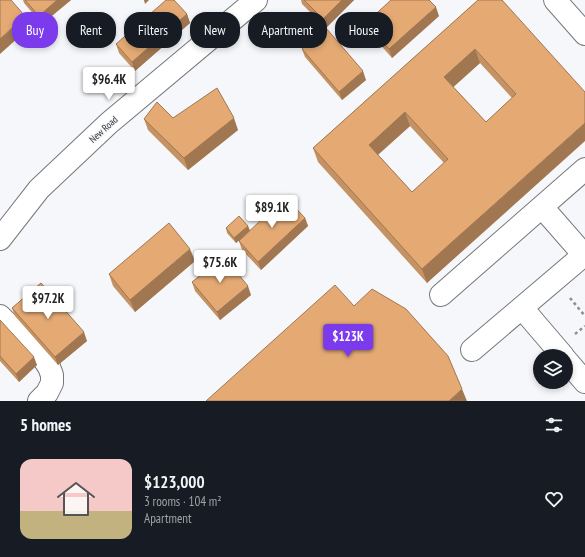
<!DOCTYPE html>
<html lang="en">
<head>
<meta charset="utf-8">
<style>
  :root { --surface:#171b24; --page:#242831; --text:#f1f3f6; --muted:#9ea1a6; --accent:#7c3aed }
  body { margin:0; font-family:"PT Sans Narrow",sans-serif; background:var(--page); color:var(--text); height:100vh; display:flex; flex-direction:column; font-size:15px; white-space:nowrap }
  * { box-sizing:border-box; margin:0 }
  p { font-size:13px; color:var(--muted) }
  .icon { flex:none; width:22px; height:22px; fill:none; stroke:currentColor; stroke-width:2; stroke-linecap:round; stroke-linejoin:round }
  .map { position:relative; height:401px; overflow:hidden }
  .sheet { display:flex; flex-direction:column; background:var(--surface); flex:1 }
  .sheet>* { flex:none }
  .hud { position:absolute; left:12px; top:12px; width:561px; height:36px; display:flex; gap:8px }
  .buttons { position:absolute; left:533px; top:349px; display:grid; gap:8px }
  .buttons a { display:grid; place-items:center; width:40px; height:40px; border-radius:50%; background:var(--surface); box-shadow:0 2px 6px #0003; font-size:20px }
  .price { position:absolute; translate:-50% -34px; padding:0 9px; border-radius:4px; background:#fff; color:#222; font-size:13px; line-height:26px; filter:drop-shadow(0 1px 2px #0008) }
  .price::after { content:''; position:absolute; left:50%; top:24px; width:12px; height:9px; margin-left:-6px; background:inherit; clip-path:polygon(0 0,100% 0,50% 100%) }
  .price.current { background:var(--accent); color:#fff }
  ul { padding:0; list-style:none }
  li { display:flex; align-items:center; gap:12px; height:100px; padding:0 20px }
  li span { display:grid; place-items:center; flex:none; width:112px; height:80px; border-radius:12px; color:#555 }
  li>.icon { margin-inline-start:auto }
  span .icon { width:48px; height:48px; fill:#fffc; stroke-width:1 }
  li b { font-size:17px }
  h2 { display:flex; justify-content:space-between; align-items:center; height:48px; padding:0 20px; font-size:17px }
  .tag { padding:0 14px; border-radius:16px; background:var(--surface); box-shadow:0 2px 6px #0003; font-size:14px; line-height:36px }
  .tag.current { background:var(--accent); color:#fff }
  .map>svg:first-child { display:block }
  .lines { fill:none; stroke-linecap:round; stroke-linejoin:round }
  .minor-casing { stroke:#757779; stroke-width:24 }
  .path { stroke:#8d8e90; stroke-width:2.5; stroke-dasharray:3 3; stroke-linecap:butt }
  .minor { stroke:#fff; stroke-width:22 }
  .wall { fill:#c59264; fill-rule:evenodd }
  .shaded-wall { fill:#a07751 }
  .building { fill:#e5aa74; stroke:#a07751; fill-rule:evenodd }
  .labels { text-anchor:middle; stroke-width:3; stroke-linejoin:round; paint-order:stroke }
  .street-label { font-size:10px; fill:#313233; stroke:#f5f7fa }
</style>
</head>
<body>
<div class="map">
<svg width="585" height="401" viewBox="0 0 585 401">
  <rect width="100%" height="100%" fill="#f5f7fa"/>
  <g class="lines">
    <defs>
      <g id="minor">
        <path d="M 555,0 L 585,34"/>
        <path d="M 542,207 L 584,255"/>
        <path d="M 0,239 L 39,189 L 109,123 L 256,0"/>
        <path d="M 441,295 L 585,169"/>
        <path d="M 522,308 L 563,356"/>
        <path d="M 0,316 L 43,358 L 49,367 L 52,375 L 52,383 L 47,393 L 39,401"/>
        <path d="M 472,350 L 585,254"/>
        <path d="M 566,360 L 585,382"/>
      </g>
    </defs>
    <use href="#minor" class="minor-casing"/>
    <g class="path">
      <path d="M 570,298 L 585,316"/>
      <path d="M 575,334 L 585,326"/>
    </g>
    <use href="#minor" class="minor"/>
  </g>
  <g class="wall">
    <path d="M 23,0 L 71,0 L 42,24 L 24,3 Z"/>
    <path d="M 301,0 L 354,0 L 326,28 L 302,4 Z"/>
    <path d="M 478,0 L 585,92 L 427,283 L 318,162 L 313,148 ZM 480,63 L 512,98 L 486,122 L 453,87 ZM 410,126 L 444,163 L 412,192 L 378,155 Z"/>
    <path d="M 187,14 L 190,23 L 135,71 L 119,53 L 116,44 Z"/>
    <path d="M 439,16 L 392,58 L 369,32 L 366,23 Z"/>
    <path d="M 302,49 L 366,80 L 342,100 L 305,57 Z"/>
    <path d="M 173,118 L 238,130 L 188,170 L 148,130 L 144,119 Z"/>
    <path d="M 305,218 L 308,226 L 261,270 L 242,250 L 239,241 L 250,231 L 236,243 L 227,233 L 226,228 L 248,226 L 250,231 Z"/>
    <path d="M 195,261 L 135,312 L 113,286 L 109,274 Z"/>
    <path d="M 192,282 L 251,295 L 220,320 L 195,291 Z"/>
    <path d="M 12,308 L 87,341 L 58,365 L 15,316 Z"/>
    <path d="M 0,320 L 37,365 L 19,382 L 0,361 Z"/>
  </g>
  <g class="shaded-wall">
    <path d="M 57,0 L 71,0 L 42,24 L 39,16 Z"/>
    <path d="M 144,0 L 149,0 L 145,4 Z"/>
    <path d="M 342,0 L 354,0 L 326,28 L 323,19 Z"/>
    <path d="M 436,7 L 439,16 L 392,58 L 389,49 Z"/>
    <path d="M 187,14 L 190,23 L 135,71 L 132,62 Z"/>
    <path d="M 25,16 L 29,28 L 0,54 L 0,39 Z"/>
    <path d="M 475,49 L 480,63 L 449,91 L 444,77 Z"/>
    <path d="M 363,71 L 366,80 L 342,100 L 339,92 Z"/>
    <path d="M 405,112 L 410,126 L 374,158 L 369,145 Z"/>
    <path d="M 234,118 L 238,130 L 188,170 L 184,158 Z"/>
    <path d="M 585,123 L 585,141 L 427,283 L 422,269 Z"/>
    <path d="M 305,218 L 308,226 L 261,270 L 258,262 Z"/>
    <path d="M 248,226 L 250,231 L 236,243 L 234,238 Z"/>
    <path d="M 190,249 L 195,261 L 135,312 L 130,300 Z"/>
    <path d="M 248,286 L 251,295 L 220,320 L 217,312 Z"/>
    <path d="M 84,332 L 87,341 L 58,365 L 55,357 Z"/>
    <path d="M 34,357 L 37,365 L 19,382 L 16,374 Z"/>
    <path d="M 462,389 L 467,401 L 449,401 Z"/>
  </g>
  <g class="building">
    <path d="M 0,0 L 11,0 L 25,16 L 0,39 Z"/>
    <path d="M 25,0 L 57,0 L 39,16 Z"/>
    <path d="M 166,0 L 174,0 L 187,14 L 132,62 L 116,44 Z"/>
    <path d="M 304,0 L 342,0 L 323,19 Z"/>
    <path d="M 391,0 L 429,0 L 436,7 L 389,49 L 366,23 Z"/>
    <path d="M 478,0 L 502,0 L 585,92 L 585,123 L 422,269 L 313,148 ZM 475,49 L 516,94 L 486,122 L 444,77 ZM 405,112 L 448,159 L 412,192 L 369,145 Z"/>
    <path d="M 326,28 L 363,71 L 339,92 L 302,49 Z"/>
    <path d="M 217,88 L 234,118 L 184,158 L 144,119 L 157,102 L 173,118 Z"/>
    <path d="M 285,197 L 305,218 L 258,262 L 239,241 Z"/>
    <path d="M 239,216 L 248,226 L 234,238 L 226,228 Z"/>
    <path d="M 169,223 L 190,249 L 130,300 L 109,274 Z"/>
    <path d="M 224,257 L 248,286 L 217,312 L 192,282 Z"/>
    <path d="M 41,283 L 84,332 L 55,357 L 12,308 Z"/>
    <path d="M 335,285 L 354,306 L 372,289 L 406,309 L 448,356 L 462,389 L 449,401 L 206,401 Z"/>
    <path d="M 0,320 L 34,357 L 16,374 L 0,356 Z"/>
  </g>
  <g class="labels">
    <g class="street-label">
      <text transform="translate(103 129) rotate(-42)" y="4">New Road</text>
    </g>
  </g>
</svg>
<div class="buttons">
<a><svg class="icon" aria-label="layers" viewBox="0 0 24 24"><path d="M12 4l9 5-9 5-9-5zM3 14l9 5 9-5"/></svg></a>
</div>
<b class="price" style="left:109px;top:101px">$96.4K</b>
<b class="price" style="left:272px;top:229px">$89.1K</b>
<b class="price" style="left:220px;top:284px">$75.6K</b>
<b class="price" style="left:48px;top:320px">$97.2K</b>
<b class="price current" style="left:348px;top:358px">$123K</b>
<div class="hud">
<a class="tag current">Buy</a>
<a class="tag">Rent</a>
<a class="tag">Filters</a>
<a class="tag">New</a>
<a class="tag">Apartment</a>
<a class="tag">House</a>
</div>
</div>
<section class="sheet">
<h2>5 homes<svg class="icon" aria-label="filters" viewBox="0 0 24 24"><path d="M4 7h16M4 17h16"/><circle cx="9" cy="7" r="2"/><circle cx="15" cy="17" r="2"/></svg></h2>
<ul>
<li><span style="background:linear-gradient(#f6c9c9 65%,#c2b280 0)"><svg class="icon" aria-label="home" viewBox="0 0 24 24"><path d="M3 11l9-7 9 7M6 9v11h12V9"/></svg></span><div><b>$123,000</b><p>3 rooms · 104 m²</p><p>Apartment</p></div><svg class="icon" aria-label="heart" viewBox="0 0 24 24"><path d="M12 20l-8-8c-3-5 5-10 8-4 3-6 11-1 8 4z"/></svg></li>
</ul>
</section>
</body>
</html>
